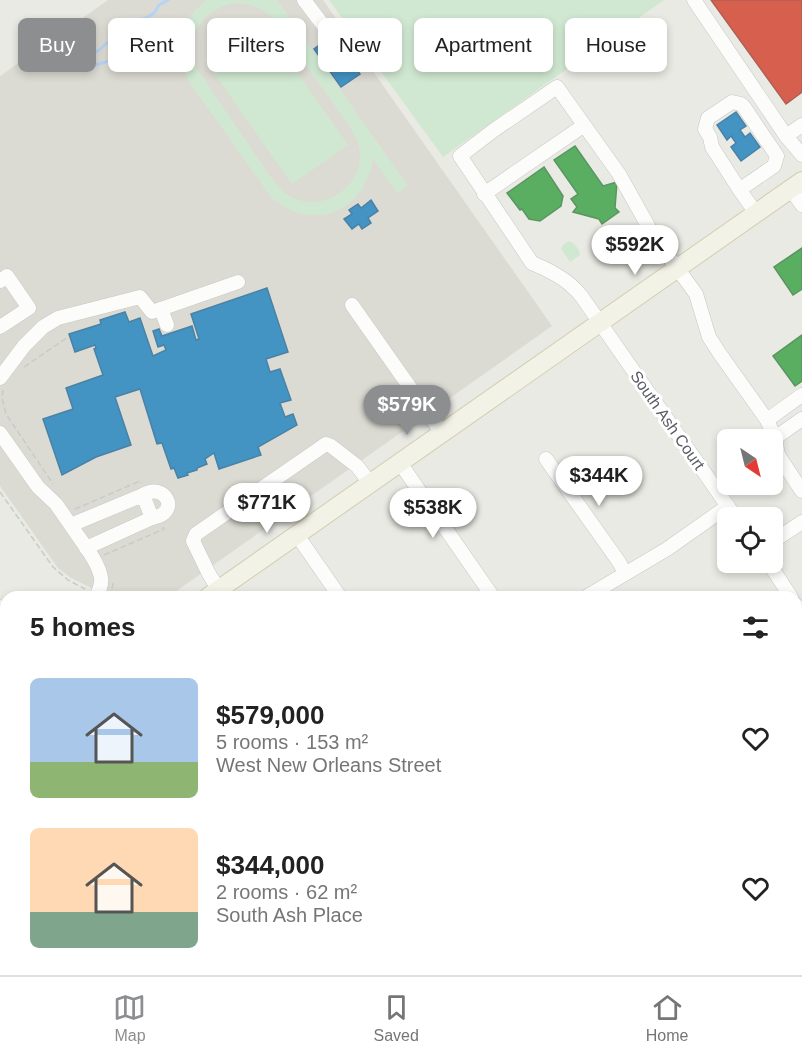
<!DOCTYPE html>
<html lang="en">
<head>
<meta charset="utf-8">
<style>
  :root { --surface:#fff; --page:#f2f2f2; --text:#222; --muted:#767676; --line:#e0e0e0; --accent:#8c8e90 }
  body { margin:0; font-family:Helvetica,sans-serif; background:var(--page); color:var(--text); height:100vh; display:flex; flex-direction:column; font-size:22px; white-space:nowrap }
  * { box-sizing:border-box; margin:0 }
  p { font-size:20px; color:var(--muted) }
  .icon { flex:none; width:33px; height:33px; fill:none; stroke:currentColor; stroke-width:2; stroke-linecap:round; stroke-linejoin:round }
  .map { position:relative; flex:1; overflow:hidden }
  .panel { position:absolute; left:0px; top:591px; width:802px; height:384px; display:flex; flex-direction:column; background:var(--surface); border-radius:18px 18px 0 0; box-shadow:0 3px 9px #0003 }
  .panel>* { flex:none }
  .top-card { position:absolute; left:18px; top:18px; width:766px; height:54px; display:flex; gap:12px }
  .needle { width:39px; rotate:145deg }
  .controls { position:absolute; left:717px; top:429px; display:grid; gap:12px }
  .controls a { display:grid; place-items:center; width:66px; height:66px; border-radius:9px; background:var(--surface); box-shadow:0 3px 9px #0003; font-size:30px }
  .price { position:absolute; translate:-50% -51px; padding:0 14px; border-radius:21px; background:#fff; color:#222; font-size:20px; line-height:39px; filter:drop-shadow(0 2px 3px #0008) }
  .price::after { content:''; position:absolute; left:50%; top:36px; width:18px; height:14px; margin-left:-9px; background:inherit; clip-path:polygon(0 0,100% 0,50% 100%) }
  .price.active { background:var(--accent); color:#fff }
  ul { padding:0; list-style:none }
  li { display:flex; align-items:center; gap:18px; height:150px; padding:0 30px }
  li span { display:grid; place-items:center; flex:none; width:168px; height:120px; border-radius:9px; color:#555 }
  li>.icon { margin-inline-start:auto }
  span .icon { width:72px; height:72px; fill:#fffc; stroke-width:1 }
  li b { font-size:26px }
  h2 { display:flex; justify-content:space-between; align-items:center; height:72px; padding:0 30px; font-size:26px }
  .pill { padding:0 21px; border-radius:9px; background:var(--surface); box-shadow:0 3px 9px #0003; font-size:21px; line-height:54px }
  .pill.active { background:var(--accent); color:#fff }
  .tab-bar { display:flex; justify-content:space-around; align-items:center; height:84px; border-top:2px solid var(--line); background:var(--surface); font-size:16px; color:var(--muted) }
  .tab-bar a { display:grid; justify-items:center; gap:3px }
  .tab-bar .active { color:var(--accent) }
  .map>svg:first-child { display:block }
  .education { fill:#dcdbd3 }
  .green { fill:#d0e8d1; fill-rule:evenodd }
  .shops { fill:#d6604d; stroke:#b05f54; stroke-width:1.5 }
  .schools { fill:#4393c3; stroke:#4a82a6; stroke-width:1.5 }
  .public { fill:#5aae61; stroke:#5a9562; stroke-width:1.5 }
  .industry { fill:#8c8c6e; stroke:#7d7e6b; stroke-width:1.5 }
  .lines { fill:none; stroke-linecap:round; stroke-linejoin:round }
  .stream { stroke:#b6d4f7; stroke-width:3 }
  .minor-casing { stroke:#c7c8c6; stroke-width:15 }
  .major-casing { stroke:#d3ceb0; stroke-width:20 }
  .path { stroke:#c6ccc9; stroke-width:1.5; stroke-dasharray:6 3; stroke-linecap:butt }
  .minor { stroke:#fcfcfb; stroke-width:14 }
  .major { stroke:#f2f2e7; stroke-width:18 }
  .labels { text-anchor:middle; stroke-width:6; stroke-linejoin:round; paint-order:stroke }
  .street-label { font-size:16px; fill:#595c63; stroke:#fff }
</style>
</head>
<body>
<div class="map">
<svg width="802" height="975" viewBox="0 0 802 975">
  <rect width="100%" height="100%" fill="#eaeae4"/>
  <path class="education" d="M 108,0 L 323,0 L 552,326 L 168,597 L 110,597 L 71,578 L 58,568 L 0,486 L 0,76 Z"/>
  <g class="green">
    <path d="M 207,0 L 277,0 L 408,186 L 397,193 L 373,159 C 365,212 312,234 271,197 L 190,83 C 173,53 178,21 207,0 ZM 235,3 C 250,3 261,7 272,17 L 348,124 C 354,133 359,142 360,153 C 362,190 319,215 288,195 C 280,190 275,182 269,175 L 197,69 C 185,37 201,9 235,3 Z"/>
    <path d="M 329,0 L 664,0 L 443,157 Z"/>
    <path d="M 260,20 L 348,145 L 292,184 L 204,59 Z"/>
    <path d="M 569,241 C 574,242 580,250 580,255 L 570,262 L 561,249 L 563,245 Z"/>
  </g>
  <path class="shops" d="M 711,0 L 802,0 L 802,92 L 786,104 Z"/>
  <g class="schools">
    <path d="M 332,36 L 340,47 L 343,45 L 354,61 L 352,63 L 360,74 L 341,87 L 314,49 Z"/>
    <path d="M 736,112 L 746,126 L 740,130 L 745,137 L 750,133 L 760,147 L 741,161 L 731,147 L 736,143 L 731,136 L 727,140 L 717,125 Z"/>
    <path d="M 371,200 L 378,211 L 368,218 L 371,223 L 362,229 L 359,224 L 352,229 L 344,219 L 352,214 L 349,210 L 358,204 L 361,208 Z"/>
    <path d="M 267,288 L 288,352 L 266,359 L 270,372 L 280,369 L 291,400 L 280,403 L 285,417 L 293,414 L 297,425 L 258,447 L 261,455 L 219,469 L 214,453 L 205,459 L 207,464 L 197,468 L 197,470 L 187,473 L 188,475 L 178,478 L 174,468 L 171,469 L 162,443 L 157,444 L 140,389 L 115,397 L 131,445 L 96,457 L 62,475 L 43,419 L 73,409 L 66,388 L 103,375 L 94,349 L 96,348 L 95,345 L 75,352 L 69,334 L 101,324 L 100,320 L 125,312 L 129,322 L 140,318 L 153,356 L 166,350 L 164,345 L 158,347 L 153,331 L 159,329 L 162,336 L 192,326 L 196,340 L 199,339 L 191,314 Z"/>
  </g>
  <g class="public">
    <path d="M 575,146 L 603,186 L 617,182 L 615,208 L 619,212 L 602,224 L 599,219 L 573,212 L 577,207 L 571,199 L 578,194 L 554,160 Z"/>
    <path d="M 544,167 L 563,196 L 561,206 L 540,221 L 529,219 L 522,209 L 520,210 L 507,193 Z"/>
    <path d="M 802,248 L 802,289 L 793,295 L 774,267 Z"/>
    <path d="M 802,335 L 802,381 L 795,386 L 773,356 Z"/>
  </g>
  <g class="industry">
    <path d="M 528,41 L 535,51 L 528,55 L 521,45 Z"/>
    <path d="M 518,47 L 525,57 L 515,64 L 508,54 Z"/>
  </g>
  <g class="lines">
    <g class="stream">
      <path d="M 117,34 L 126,30 L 131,22 L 146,18 L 154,13 L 159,5 L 168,0"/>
      <path d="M 129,56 L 162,53"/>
      <path d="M 75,68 L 79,60 L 98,51 L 108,42"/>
      <path d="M 75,69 L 99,64 L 119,58"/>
    </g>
    <defs>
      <g id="minor">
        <path d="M 304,0 L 326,29"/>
        <path d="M 694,0 L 786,136 L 802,155"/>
        <path d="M 786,136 L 802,125"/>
        <path d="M 791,189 L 802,205"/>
        <path d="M 741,192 L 712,147 L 710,137 L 705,129 L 708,118 L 732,102 L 741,104 L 744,107 L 777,156 L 774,166 L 742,188 L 741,192 L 756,213"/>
        <path d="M 484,194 L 583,126"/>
        <path d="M 0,281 L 7,276 L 29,308 L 0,327"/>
        <path d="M 352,305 L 442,433"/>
        <path d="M 161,309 L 167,325"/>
        <path d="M 0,378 L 24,346 L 43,327 L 58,318 L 140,297 L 152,312 L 238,282"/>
        <path d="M 767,420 L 802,395"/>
        <path d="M 0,433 L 38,487 L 56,504 L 72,527"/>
        <path d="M 775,438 L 802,419"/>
        <path d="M 546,459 L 619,562 L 625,573"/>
        <path d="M 400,463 L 493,597"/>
        <path d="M 143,495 C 165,481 182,513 152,518"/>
        <path d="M 736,518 L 582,297 C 569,280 551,271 532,263 L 460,156 L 494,130 L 557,87 L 619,174 L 653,235 L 696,294 L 709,337 L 720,354 L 767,420 L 775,438 L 778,455 L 802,491"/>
        <path d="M 297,535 L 340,597"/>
        <path d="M 772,542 L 802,522"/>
        <path d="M 86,548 L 152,518 L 143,495 L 78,522 L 72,527 C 81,541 99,562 101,578 C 102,585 99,591 96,597"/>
        <path d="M 768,562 L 791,597"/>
        <path d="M 219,590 L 209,574 L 193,541 L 196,534 L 326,444 L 331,446 L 357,466 L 370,483"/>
        <path d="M 586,597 L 667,549 L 728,506"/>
        <path d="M 796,605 L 802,613"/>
        <path d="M 0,607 L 6,616"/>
        <path d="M 796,748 L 802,744"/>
        <path d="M 324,969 L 328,975"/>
        <path d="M 446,969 L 451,975"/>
        <path d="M 473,975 L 482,969"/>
        <path d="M 685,975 L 693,969"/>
      </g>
      <g id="major">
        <path d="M 208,597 L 802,181"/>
        <path d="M 0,742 L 6,738"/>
      </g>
    </defs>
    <use href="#minor" class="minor-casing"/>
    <use href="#major" class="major-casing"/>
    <g class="path">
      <path d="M 24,367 L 68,337"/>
      <path d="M 3,390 L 2,398 L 6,414 L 53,484"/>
      <path d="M 0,492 L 53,567 L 68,580 L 85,589"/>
      <path d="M 75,509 L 140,481 L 141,483"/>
      <path d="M 104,555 L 164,529 L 163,527"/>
      <path d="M 111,597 L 113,583"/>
      <path d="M 345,969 L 350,975"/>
    </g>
    <use href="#minor" class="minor"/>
    <use href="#major" class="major"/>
  </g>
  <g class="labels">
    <g class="street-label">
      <text transform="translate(668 420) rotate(55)" y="6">South Ash Court</text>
    </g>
  </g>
</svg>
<div class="controls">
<a><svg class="needle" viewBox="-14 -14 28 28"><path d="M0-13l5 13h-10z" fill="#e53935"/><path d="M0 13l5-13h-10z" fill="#767676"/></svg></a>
<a><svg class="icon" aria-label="locate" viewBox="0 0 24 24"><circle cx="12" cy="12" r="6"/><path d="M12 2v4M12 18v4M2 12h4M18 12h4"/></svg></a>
</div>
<b class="price" style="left:635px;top:276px">$592K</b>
<b class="price active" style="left:407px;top:436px">$579K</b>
<b class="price" style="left:599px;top:507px">$344K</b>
<b class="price" style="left:267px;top:534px">$771K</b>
<b class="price" style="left:433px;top:539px">$538K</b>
<div class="top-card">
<a class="pill active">Buy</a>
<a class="pill">Rent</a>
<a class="pill">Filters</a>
<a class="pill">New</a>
<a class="pill">Apartment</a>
<a class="pill">House</a>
</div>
<section class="panel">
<h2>5 homes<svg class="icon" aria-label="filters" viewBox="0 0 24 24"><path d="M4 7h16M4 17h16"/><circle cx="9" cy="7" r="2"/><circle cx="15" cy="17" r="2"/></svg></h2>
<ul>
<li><span style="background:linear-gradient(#a9c7e8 70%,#8fb573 0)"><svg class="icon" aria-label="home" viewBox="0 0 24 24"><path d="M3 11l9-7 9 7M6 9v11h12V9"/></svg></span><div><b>$579,000</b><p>5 rooms · 153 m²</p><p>West New Orleans Street</p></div><svg class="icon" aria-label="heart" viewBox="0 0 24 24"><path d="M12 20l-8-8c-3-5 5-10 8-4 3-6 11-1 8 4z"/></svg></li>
<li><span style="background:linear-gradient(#ffd9b3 70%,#7fa58c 0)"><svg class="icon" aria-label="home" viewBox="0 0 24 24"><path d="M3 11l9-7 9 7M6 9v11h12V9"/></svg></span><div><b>$344,000</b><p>2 rooms · 62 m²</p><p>South Ash Place</p></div><svg class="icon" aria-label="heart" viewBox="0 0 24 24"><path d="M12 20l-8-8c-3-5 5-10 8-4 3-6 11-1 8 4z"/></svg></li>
</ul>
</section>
</div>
<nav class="tab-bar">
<a class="active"><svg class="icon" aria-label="map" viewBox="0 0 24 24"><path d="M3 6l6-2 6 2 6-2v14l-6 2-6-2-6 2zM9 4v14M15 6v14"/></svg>Map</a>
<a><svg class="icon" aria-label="saved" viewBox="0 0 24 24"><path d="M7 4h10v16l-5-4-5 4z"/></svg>Saved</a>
<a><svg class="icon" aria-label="home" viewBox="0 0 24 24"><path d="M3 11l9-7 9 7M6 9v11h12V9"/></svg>Home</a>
</nav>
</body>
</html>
